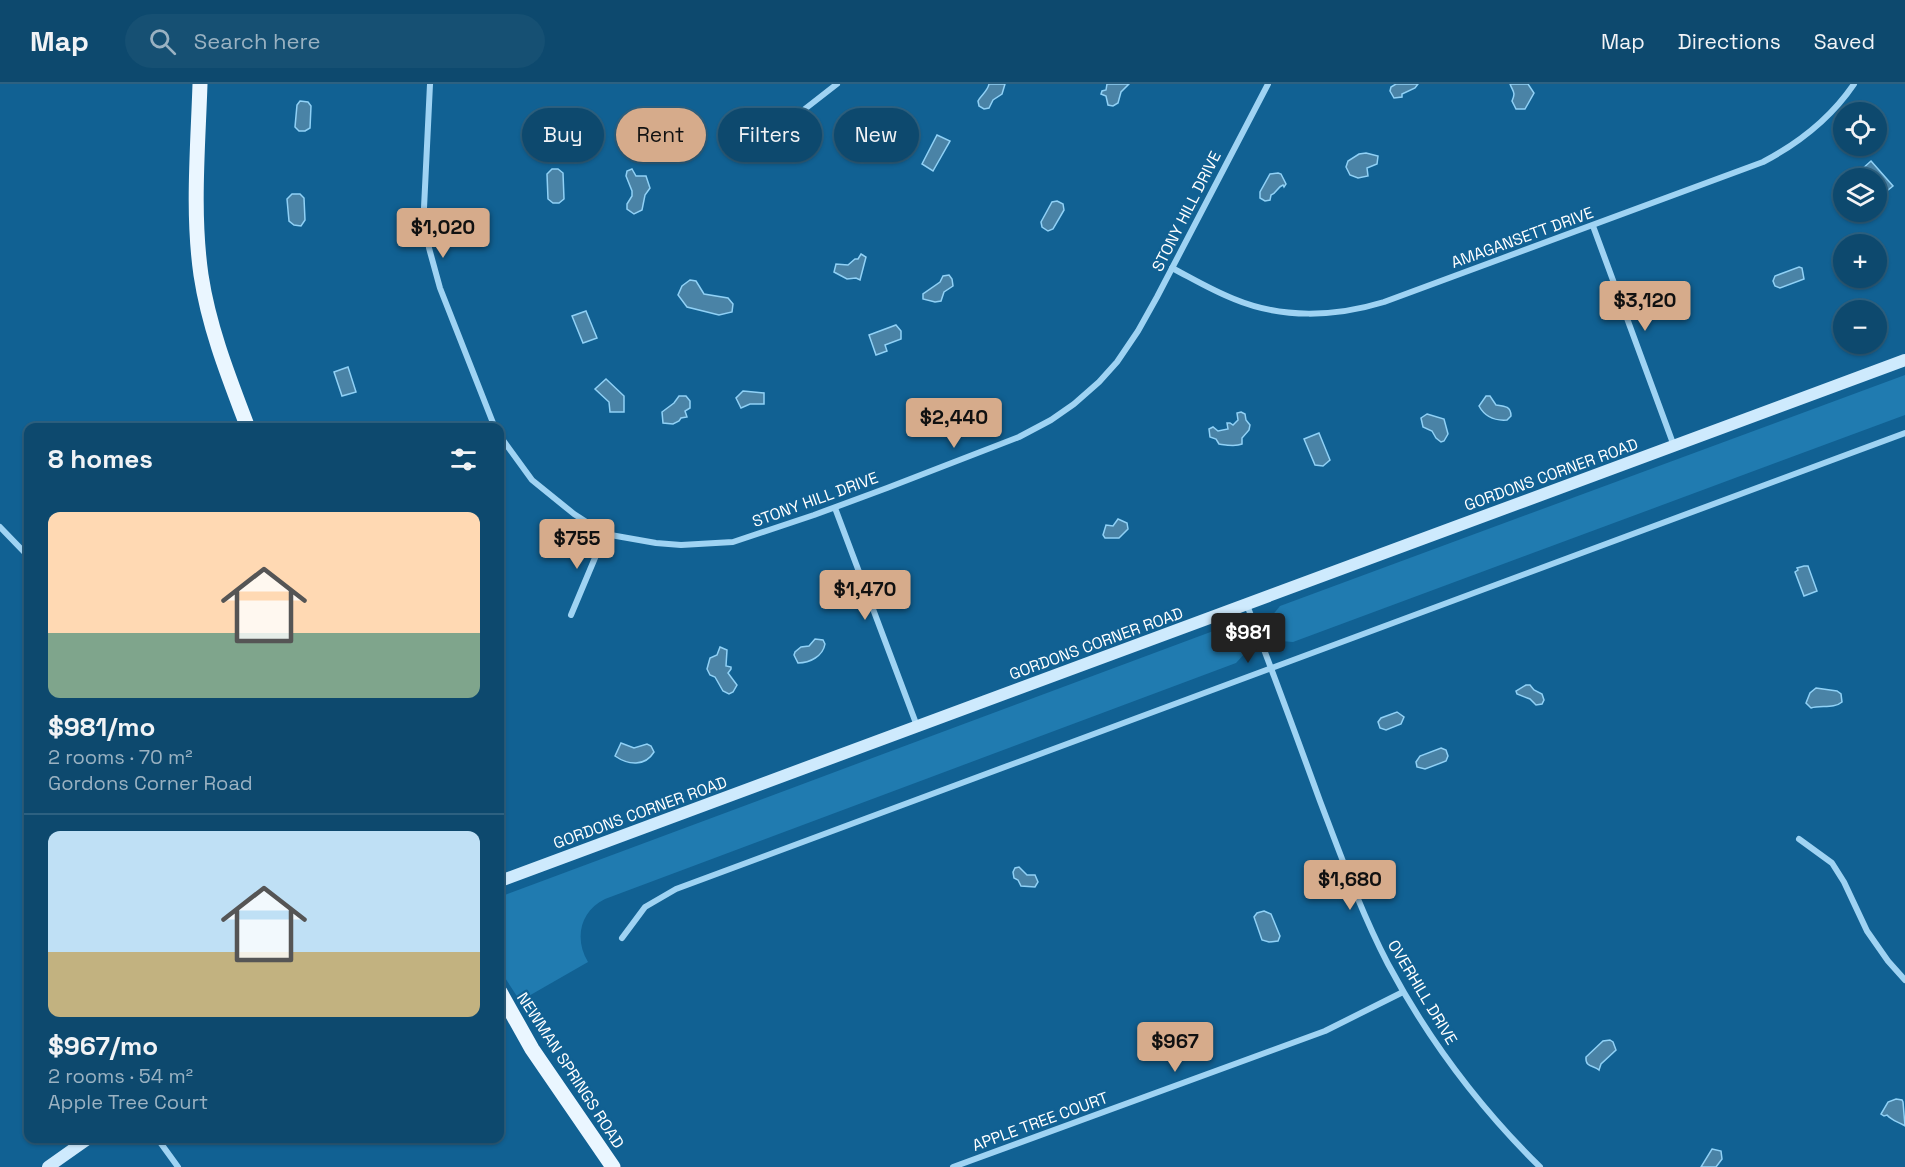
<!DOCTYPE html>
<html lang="en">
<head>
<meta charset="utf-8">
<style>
  :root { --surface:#0d496e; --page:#165073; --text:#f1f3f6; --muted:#9ab2c2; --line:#2d6181; --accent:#d6ab8b }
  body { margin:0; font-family:"Space Grotesk",sans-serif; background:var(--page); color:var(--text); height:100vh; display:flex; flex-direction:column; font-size:22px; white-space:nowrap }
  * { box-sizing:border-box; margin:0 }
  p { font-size:20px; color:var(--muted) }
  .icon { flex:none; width:33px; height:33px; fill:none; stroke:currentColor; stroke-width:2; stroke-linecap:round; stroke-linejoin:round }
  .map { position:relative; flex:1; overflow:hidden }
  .side { position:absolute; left:24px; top:339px; width:480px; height:720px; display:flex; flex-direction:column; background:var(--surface); border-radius:12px; box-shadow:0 2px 4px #0004,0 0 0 2px var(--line) }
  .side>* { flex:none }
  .hud { position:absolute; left:522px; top:24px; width:570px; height:54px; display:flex; gap:12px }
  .tools { position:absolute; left:1833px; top:18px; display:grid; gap:12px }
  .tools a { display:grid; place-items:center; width:54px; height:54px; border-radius:50%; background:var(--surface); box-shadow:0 2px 4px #0004,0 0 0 2px var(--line); font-size:30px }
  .price { position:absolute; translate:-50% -51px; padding:0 14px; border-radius:6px; background:var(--accent); color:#111; font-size:20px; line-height:39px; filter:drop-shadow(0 2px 3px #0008) }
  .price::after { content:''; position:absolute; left:50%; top:36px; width:18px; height:14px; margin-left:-9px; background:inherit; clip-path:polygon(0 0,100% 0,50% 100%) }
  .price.on { background:#222; color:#fff }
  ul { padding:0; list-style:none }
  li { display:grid; align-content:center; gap:12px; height:318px; padding:0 24px }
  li+li { border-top:2px solid var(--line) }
  li span { display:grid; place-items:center; height:186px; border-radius:12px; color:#555 }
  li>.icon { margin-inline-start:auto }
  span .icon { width:108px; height:108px; fill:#fffc; stroke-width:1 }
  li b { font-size:26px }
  h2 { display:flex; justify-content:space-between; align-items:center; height:72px; padding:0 24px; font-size:26px }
  .chip { padding:0 21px; border-radius:27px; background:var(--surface); box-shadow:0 2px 4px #0004,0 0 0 2px var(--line); font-size:21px; line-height:54px }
  .chip.on { background:var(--accent); color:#111 }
  header { display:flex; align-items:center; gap:36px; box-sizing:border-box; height:84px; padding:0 30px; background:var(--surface); border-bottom:2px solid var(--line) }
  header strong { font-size:28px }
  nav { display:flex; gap:33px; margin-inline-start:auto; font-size:21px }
  .search { width:420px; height:54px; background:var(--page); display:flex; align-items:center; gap:15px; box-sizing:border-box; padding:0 21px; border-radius:33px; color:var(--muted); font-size:22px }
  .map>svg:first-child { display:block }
  .green { fill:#207bb0 }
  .water { fill:#4a83a6; stroke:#90d1f6; stroke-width:1.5 }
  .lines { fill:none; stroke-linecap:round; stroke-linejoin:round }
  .street { stroke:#9fd3f3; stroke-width:6 }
  .secondary { stroke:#ceeafd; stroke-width:12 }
  .primary { stroke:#eaf6ff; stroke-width:15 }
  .labels { text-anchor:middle; stroke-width:4.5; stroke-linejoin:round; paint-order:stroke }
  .street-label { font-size:16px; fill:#fff; stroke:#116193 }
</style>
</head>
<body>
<header>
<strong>Map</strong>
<div class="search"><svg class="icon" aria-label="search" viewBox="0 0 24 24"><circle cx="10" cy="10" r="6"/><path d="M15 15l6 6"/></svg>Search here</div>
<nav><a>Map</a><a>Directions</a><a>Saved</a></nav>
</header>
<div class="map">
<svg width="1905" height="1083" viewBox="0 0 1905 1083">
  <rect width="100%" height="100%" fill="#116193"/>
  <g class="green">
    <path d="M 1905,291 L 1905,331 L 1293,558 L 1281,557 L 1272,547 L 1271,533 L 1280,522 Z"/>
    <path d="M 1224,543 L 1235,544 L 1246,555 L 1246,568 L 1236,579 L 605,815 C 580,827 574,855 588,878 L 520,917 L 500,886 L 500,813 L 502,812 Z"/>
  </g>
  <g class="water">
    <path d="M 989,0 L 1005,0 L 1002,10 L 993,16 L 989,24 L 984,25 L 979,22 L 978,17 C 981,11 988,7 989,0 Z"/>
    <path d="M 1107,0 L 1129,0 L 1121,8 L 1118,19 L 1113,22 L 1108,21 L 1106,12 L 1101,10 L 1102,7 L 1106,6 Z"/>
    <path d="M 1396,0 L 1418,0 L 1415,4 L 1402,10 L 1402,13 L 1394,14 L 1390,7 L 1391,3 Z"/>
    <path d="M 1510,0 L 1528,0 L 1534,9 L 1525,25 L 1516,25 L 1512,17 C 1516,8 1513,8 1510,0 Z"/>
    <path d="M 300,17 L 308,18 L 311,22 L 310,44 L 305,47 L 299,47 L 295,43 L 297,21 Z"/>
    <path d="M 937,51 L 950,57 L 933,87 L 922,80 Z"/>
    <path d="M 1366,69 L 1378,72 L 1377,80 L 1367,84 L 1368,92 L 1358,94 L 1350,91 L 1346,83 L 1348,77 L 1359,70 Z"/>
    <path d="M 1871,77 L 1893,102 L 1882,111 L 1877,105 L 1876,94 L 1868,94 L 1861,86 Z"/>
    <path d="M 552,85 L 558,85 L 563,89 L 564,115 L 559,119 L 553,119 L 548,115 L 547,90 Z"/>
    <path d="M 632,85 L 636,92 L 646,92 L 650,104 L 645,111 L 642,126 L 634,130 L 627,125 L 627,120 L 632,112 L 632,107 L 626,92 L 627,87 Z"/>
    <path d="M 1278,89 L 1281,90 L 1286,100 L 1284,103 L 1283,101 C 1277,103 1277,109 1271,111 L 1270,116 L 1265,117 L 1260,114 L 1260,108 L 1270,90 Z"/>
    <path d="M 292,110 L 300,110 L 304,114 L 305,136 L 301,142 L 294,141 L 289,137 L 287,115 Z"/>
    <path d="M 1057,117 L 1063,120 L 1064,126 L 1053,145 L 1048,147 L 1042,143 L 1041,138 L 1052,118 Z"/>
    <path d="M 861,170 L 866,173 L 860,196 L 856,194 L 847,195 L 834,188 L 836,180 L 848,181 L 855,175 L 858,175 Z"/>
    <path d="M 1799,183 L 1802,184 L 1804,195 L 1780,204 L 1775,202 L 1773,197 L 1775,192 Z"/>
    <path d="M 949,191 L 952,195 L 953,202 L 944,208 L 941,217 L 935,218 L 923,215 L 923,210 L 940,198 L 943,192 Z"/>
    <path d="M 690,196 L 696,197 L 704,210 L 728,214 L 733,220 L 732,228 L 719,231 L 687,223 L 678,211 L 682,202 Z"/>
    <path d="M 586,227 L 597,254 L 583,259 L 572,232 Z"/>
    <path d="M 896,241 L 901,247 L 901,255 L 885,261 L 887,267 L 876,271 L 869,251 Z"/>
    <path d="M 348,283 L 356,308 L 342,312 L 334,288 Z"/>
    <path d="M 606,295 L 624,312 L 624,328 L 610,328 L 609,318 L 595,305 Z"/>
    <path d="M 743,307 L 764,309 L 764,320 L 750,320 L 741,324 L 736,314 Z"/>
    <path d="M 679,312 L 686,312 L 690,317 L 690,324 L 685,327 L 687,333 L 681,334 L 679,337 L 673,340 L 663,339 L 662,328 L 674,319 Z"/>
    <path d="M 1486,312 L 1490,312 L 1496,321 C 1504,322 1511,322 1511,332 L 1507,336 C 1494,337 1485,333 1479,322 Z"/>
    <path d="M 1241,328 L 1245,330 L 1246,336 L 1250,341 L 1249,346 L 1242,354 L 1242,360 C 1235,363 1226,361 1219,360 L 1216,355 L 1210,353 L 1209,345 L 1213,343 L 1218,347 L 1228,345 L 1227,339 L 1230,339 L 1233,341 L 1238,336 L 1237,329 Z"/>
    <path d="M 1427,330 L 1444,335 L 1448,350 L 1444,357 L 1441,358 L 1436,354 L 1432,347 L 1423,343 L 1421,334 Z"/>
    <path d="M 1319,349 L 1330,376 L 1323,382 L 1315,381 L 1304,355 Z"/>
    <path d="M 1118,435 L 1127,439 L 1128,445 L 1119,454 L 1105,454 L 1103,451 L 1106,441 L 1113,442 Z"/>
    <path d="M 1804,482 L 1808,482 L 1817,507 L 1804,512 L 1795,488 L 1798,486 L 1797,484 Z"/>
    <path d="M 815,555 L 823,556 L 825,560 C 823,572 810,579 798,579 L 794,571 L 795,568 L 801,563 L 809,562 Z"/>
    <path d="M 720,563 L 727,566 L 726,582 L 731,583 L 731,585 L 728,589 L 737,601 L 733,608 L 729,610 L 723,607 L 715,593 L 710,591 L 707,585 L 710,574 L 717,571 Z"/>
    <path d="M 1526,601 L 1530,601 L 1534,606 L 1542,610 L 1544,616 L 1542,620 L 1536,621 L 1530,615 L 1517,610 L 1516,607 Z"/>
    <path d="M 1816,604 L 1837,607 L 1841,610 L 1842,618 C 1834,625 1821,621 1811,624 L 1806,619 L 1810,609 Z"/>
    <path d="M 1397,628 L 1404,633 L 1401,640 L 1386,646 L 1380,644 L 1378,638 L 1381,634 Z"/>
    <path d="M 621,659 L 634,664 L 647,660 L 651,662 L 654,668 C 645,683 628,681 615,672 Z"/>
    <path d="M 1441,664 L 1446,666 L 1448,672 L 1446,677 L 1425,685 L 1417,683 L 1416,678 L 1420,672 Z"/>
    <path d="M 1019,783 L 1027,791 L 1035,791 L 1038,798 L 1035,803 L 1021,802 L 1018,796 L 1014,794 L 1013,788 L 1015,784 Z"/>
    <path d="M 1264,827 L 1271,830 L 1280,852 L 1278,857 L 1269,858 L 1262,856 L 1254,833 L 1257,829 Z"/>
    <path d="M 1610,956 L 1613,958 L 1616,966 L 1601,980 L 1599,986 C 1594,981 1585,984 1586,973 L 1603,957 Z"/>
    <path d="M 1896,1015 L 1902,1016 L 1903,1018 L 1905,1042 C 1899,1038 1892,1037 1887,1031 L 1884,1032 L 1881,1030 L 1888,1018 Z"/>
    <path d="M 1712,1065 L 1721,1067 L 1722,1075 L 1716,1083 L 1701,1083 Z"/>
  </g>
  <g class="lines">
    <g class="street">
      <path d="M 430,0 L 424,124 L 429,164 L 440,204 L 495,344"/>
      <path d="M 770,66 L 801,28 L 837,0"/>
      <path d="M 1593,142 L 1674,362"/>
      <path d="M 1172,184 C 1193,195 1213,207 1234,215 C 1282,235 1335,233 1384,218 L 1763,78 C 1799,59 1831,34 1854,0"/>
      <path d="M 500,352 L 532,396 L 574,430 L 605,450 L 656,459 L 681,461 L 733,458 L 814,431 L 887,404 L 1019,353 L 1051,336 L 1074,320 L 1099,298 L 1117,278 L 1138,247 L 1157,213 L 1268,0"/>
      <path d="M 835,424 L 917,642"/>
      <path d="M 0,443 L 28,472"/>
      <path d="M 1247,521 C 1272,586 1296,651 1320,717 C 1341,772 1361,828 1388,880 C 1428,955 1480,1024 1540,1083"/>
      <path d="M 571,531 L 605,450"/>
      <path d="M 1799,755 L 1832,779 L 1844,798 L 1867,847 L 1888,877 L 1905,896"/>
      <path d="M 622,854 L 645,823 L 676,805 L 1905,349"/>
      <path d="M 157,1054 L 178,1083"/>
      <path d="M 953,1083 L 1325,947 L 1403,908"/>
    </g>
    <g class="secondary">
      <path d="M 500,797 L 1905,276"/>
      <path d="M 48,1083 L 89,1054"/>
    </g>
    <g class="primary">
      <path d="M 200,0 C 198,63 192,128 201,191 C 209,244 229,294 248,344"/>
      <path d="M 500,908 L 532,965 L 613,1083"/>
    </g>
  </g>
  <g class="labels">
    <g class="street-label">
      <text transform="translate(1186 127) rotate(-63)" y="6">STONY HILL DRIVE</text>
      <text transform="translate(1522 153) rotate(-20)" y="6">AMAGANSETT DRIVE</text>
      <text transform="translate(1551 390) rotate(-20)" y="6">GORDONS CORNER ROAD</text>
      <text transform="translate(815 415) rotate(-20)" y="6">STONY HILL DRIVE</text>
      <text transform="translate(1096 559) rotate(-20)" y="6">GORDONS CORNER ROAD</text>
      <text transform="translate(640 728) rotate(-20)" y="6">GORDONS CORNER ROAD</text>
      <text transform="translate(1423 908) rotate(59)" y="6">OVERHILL DRIVE</text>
      <text transform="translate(571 986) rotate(57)" y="6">NEWMAN SPRINGS ROAD</text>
      <text transform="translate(1040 1037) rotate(-20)" y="6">APPLE TREE COURT</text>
    </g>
  </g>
</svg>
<div class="tools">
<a><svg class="icon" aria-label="locate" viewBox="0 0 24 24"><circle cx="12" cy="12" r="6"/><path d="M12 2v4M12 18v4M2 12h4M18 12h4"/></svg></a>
<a><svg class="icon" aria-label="layers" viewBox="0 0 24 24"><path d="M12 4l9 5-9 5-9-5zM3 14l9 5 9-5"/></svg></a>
<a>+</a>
<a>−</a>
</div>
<b class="price" style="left:443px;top:175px">$1,020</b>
<b class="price" style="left:1645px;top:248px">$3,120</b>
<b class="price" style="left:954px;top:365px">$2,440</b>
<b class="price" style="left:577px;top:486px">$755</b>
<b class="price" style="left:865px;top:537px">$1,470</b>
<b class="price on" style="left:1248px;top:580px">$981</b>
<b class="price" style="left:1350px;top:827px">$1,680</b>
<b class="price" style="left:1175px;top:989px">$967</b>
<div class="hud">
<a class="chip">Buy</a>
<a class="chip on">Rent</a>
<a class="chip">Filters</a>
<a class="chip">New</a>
</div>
<section class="side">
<h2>8 homes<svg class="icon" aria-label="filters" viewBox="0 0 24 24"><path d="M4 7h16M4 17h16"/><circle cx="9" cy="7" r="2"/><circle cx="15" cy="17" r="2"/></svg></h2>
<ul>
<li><span style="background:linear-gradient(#ffd9b3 65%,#7fa58c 0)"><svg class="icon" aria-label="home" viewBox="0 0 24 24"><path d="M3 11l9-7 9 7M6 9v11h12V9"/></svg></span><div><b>$981/mo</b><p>2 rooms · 70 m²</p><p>Gordons Corner Road</p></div></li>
<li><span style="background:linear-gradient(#bfe0f5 65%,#c2b280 0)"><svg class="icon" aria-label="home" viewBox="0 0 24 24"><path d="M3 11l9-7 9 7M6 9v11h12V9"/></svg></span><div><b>$967/mo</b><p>2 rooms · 54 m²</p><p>Apple Tree Court</p></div></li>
</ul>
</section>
</div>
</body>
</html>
